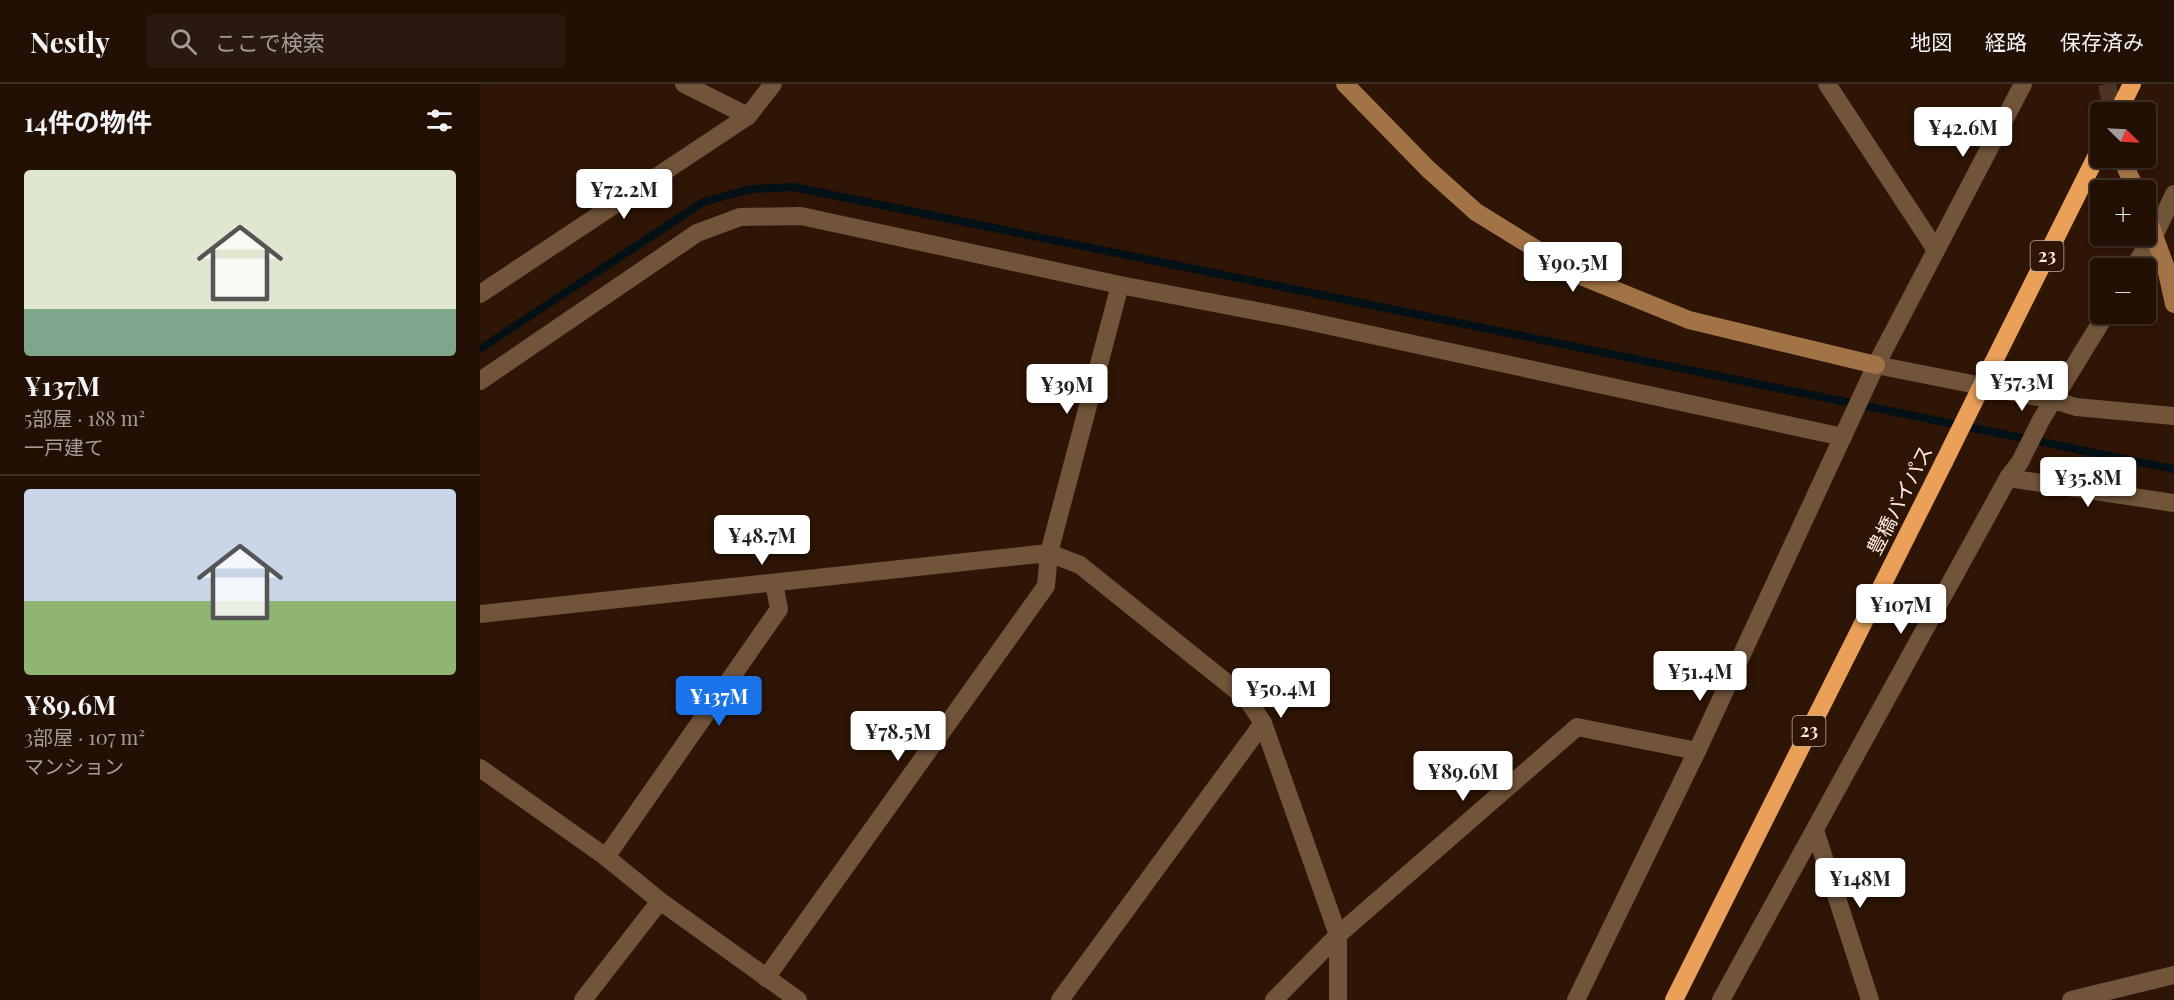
<!DOCTYPE html>
<html lang="ja">
<head>
<meta charset="utf-8">
<style>
  :root { --surface:#221004; --page:#2a190e; --text:#f1f3f6; --muted:#a29d9a; --line:#3f3026; --accent:#1a73e8 }
  body { margin:0; font-family:"Playfair Display","Noto Sans JP",serif; background:var(--page); color:var(--text); height:100vh; display:flex; flex-direction:column; font-size:22px; white-space:nowrap }
  * { box-sizing:border-box; margin:0 }
  p { font-size:20px; color:var(--muted) }
  .icon { flex:none; width:33px; height:33px; fill:none; stroke:currentColor; stroke-width:2; stroke-linecap:round; stroke-linejoin:round }
  .map { position:relative; flex:1; overflow:hidden }
  .side { display:flex; flex-direction:column; background:var(--surface); width:480px }
  .side>* { flex:none }
  .needle { width:39px; rotate:114deg }
  .fabs { position:absolute; left:1610px; top:18px; display:grid; gap:12px }
  .fabs a { display:grid; place-items:center; width:66px; height:66px; border-radius:6px; background:var(--surface); box-shadow:0 2px 4px #0004,0 0 0 2px var(--line); font-size:30px }
  .price { position:absolute; translate:-50% -51px; padding:0 14px; border-radius:6px; background:#fff; color:#222; font-size:20px; line-height:39px; filter:drop-shadow(0 2px 3px #0008) }
  .price::after { content:''; position:absolute; left:50%; top:36px; width:18px; height:14px; margin-left:-9px; background:inherit; clip-path:polygon(0 0,100% 0,50% 100%) }
  .price.current { background:var(--accent); color:#fff }
  ul { padding:0; list-style:none }
  li { display:grid; align-content:center; gap:12px; height:318px; padding:0 24px }
  li+li { border-top:2px solid var(--line) }
  li span { display:grid; place-items:center; height:186px; border-radius:6px; color:#555 }
  li>.icon { margin-inline-start:auto }
  span .icon { width:108px; height:108px; fill:#fffc; stroke-width:1 }
  li b { font-size:26px }
  h2 { display:flex; justify-content:space-between; align-items:center; height:72px; padding:0 24px; font-size:26px }
  header { display:flex; align-items:center; gap:36px; box-sizing:border-box; height:84px; padding:0 30px; background:var(--surface); border-bottom:2px solid var(--line) }
  header strong { font-size:28px }
  nav { display:flex; gap:33px; margin-inline-start:auto; font-size:21px }
  .search { width:420px; height:54px; background:var(--page); display:flex; align-items:center; gap:15px; box-sizing:border-box; padding:0 21px; border-radius:6px; color:var(--muted); font-size:22px }
  main { display:flex; flex:1; min-height:0 }
  .map>svg:first-child { display:block }
  .lines { fill:none; stroke-linecap:round; stroke-linejoin:round }
  .stream { stroke:#031117; stroke-width:8 }
  .secondary-tunnel { stroke:#4d3526; stroke-width:18; stroke-dasharray:18 9; stroke-linecap:butt }
  .street { stroke:#71543a; stroke-width:18 }
  .secondary { stroke:#a27347; stroke-width:18 }
  .highway { stroke:#eaa059; stroke-width:18 }
  .highway-bridge { stroke:#eaa059; stroke-width:18 }
  .labels { text-anchor:middle; stroke-width:5; stroke-linejoin:round; paint-order:stroke }
  .shield { fill:#2e1505; stroke:#c0ac9f; stroke-width:1.5 }
  .shield-label { font-size:18px; font-weight:bold; fill:#feece1 }
  .street-label { font-size:20px; fill:#feece1; stroke:#2e1505 }
</style>
</head>
<body>
<header>
<strong>Nestly</strong>
<div class="search"><svg class="icon" aria-label="search" viewBox="0 0 24 24"><circle cx="10" cy="10" r="6"/><path d="M15 15l6 6"/></svg>ここで検索</div>
<nav><a>地図</a><a>経路</a><a>保存済み</a></nav>
</header>
<main>
<section class="side">
<h2>14件の物件<svg class="icon" aria-label="filters" viewBox="0 0 24 24"><path d="M4 7h16M4 17h16"/><circle cx="9" cy="7" r="2"/><circle cx="15" cy="17" r="2"/></svg></h2>
<ul>
<li><span style="background:linear-gradient(#dfe7d0 75%,#7fa58c 0)"><svg class="icon" aria-label="home" viewBox="0 0 24 24"><path d="M3 11l9-7 9 7M6 9v11h12V9"/></svg></span><div><b>¥137M</b><p>5部屋 · 188 m²</p><p>一戸建て</p></div></li>
<li><span style="background:linear-gradient(#c9d6e8 60%,#8fb573 0)"><svg class="icon" aria-label="home" viewBox="0 0 24 24"><path d="M3 11l9-7 9 7M6 9v11h12V9"/></svg></span><div><b>¥89.6M</b><p>3部屋 · 107 m²</p><p>マンション</p></div></li>
</ul>
</section>
<div class="map">
<svg width="1694" height="916" viewBox="0 0 1694 916">
  <rect width="100%" height="100%" fill="#2e1505"/>
  <g class="lines">
    <path class="stream" d="M 0,265 L 223,118 L 271,105 L 313,103 L 1694,385"/>
    <path class="secondary-tunnel" d="M 1627,0 L 1633,28"/>
    <g class="street">
      <path d="M 204,0 L 268,32"/>
      <path d="M 1347,0 L 1456,166"/>
      <path d="M 1653,184 L 1675,150 L 1694,110"/>
      <path d="M 0,210 L 268,32 L 293,0"/>
      <path d="M 1396,281 L 1573,316 L 1596,323 L 1694,332"/>
      <path d="M 0,297 L 217,149 L 260,133 L 321,132 L 640,201 L 818,235 L 1363,353"/>
      <path d="M 1528,394 L 1694,419"/>
      <path d="M 0,530 L 569,469 L 600,481 L 767,615 L 783,639 L 858,851 L 858,916"/>
      <path d="M 0,684 L 126,773 L 180,817 L 318,916"/>
      <path d="M 1335,746 L 1390,916"/>
      <path d="M 126,773 L 299,525 L 294,499"/>
      <path d="M 286,894 L 566,502 L 569,469 L 640,201"/>
      <path d="M 103,916 L 180,817"/>
      <path d="M 580,916 L 783,639"/>
      <path d="M 794,916 L 858,851 L 1097,643 L 1217,667"/>
      <path d="M 1096,916 L 1217,667 L 1396,281 L 1543,0"/>
      <path d="M 1241,916 L 1528,394 L 1540,378 L 1561,336 L 1626,230"/>
      <path d="M 1591,916 L 1694,891"/>
    </g>
    <g class="secondary">
      <path d="M 865,0 L 948,85 L 996,128 L 1098,191 L 1209,236 L 1396,281"/>
      <path d="M 1645,82 L 1656,106"/>
      <path d="M 1665,127 L 1686,184 L 1694,220"/>
    </g>
    <g class="highway">
      <path d="M 1638,28 L 1652,0"/>
      <path d="M 1513,279 L 1620,65"/>
      <path d="M 1194,916 L 1464,378"/>
    </g>
    <path class="highway-bridge" d="M 1464,378 L 1513,279"/>
  </g>
  <g class="labels">
    <g class="shield">
      <rect x="1550.5" y="157" width="33" height="30" rx="4.5"/>
      <rect x="1312.5" y="632" width="33" height="30" rx="4.5"/>
    </g>
    <g class="shield-label">
      <text x="1567" y="178">23</text>
      <text x="1329" y="653">23</text>
    </g>
    <g class="street-label">
      <text transform="translate(1420 416) rotate(-63)" y="7">豊橋バイパス</text>
    </g>
  </g>
</svg>
<div class="fabs">
<a><svg class="needle" viewBox="-14 -14 28 28"><path d="M0-13l5 13h-10z" fill="#e53935"/><path d="M0 13l5-13h-10z" fill="#a29d9a"/></svg></a>
<a>+</a>
<a>−</a>
</div>
<b class="price" style="left:1483px;top:74px">¥42.6M</b>
<b class="price" style="left:144px;top:136px">¥72.2M</b>
<b class="price" style="left:1093px;top:209px">¥90.5M</b>
<b class="price" style="left:1542px;top:328px">¥57.3M</b>
<b class="price" style="left:587px;top:331px">¥39M</b>
<b class="price" style="left:1608px;top:424px">¥35.8M</b>
<b class="price" style="left:282px;top:482px">¥48.7M</b>
<b class="price" style="left:1421px;top:551px">¥107M</b>
<b class="price" style="left:1220px;top:618px">¥51.4M</b>
<b class="price" style="left:801px;top:635px">¥50.4M</b>
<b class="price current" style="left:239px;top:643px">¥137M</b>
<b class="price" style="left:418px;top:678px">¥78.5M</b>
<b class="price" style="left:983px;top:718px">¥89.6M</b>
<b class="price" style="left:1380px;top:825px">¥148M</b>
</div>
</main>
</body>
</html>
